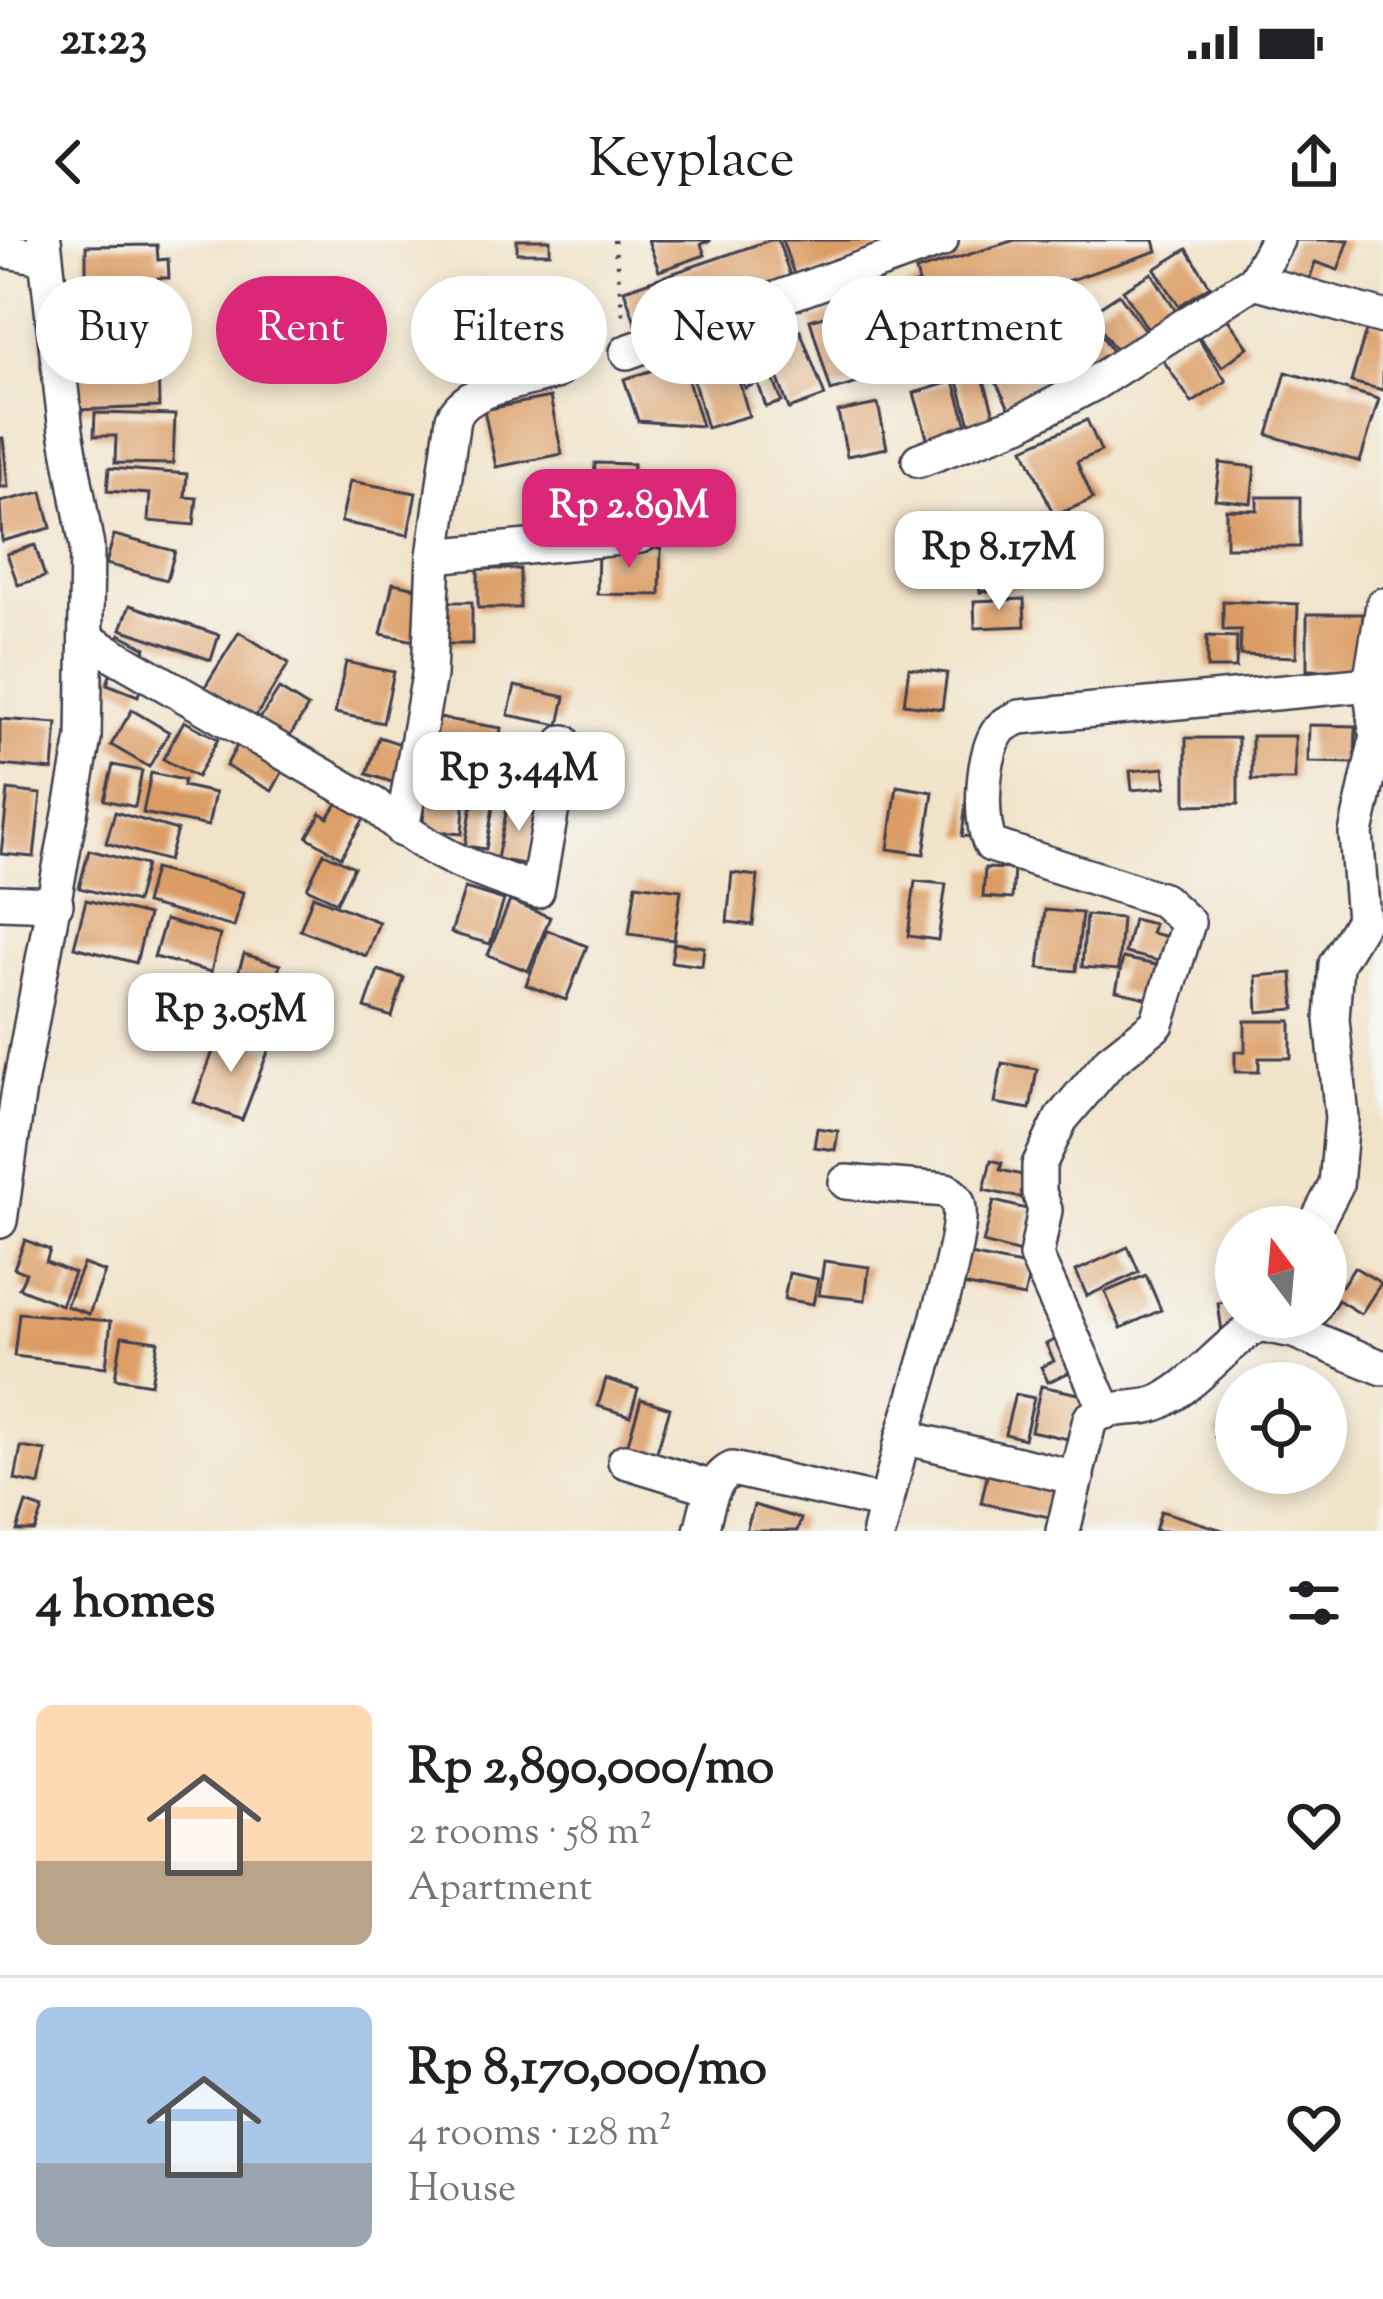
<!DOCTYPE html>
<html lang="en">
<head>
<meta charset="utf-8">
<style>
  :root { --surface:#fff; --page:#f6f6f6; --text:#202124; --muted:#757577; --line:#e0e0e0; --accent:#db2777 }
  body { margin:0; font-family:"Sorts Mill Goudy",serif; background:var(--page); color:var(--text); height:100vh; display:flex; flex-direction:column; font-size:45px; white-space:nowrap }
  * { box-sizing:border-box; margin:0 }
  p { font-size:39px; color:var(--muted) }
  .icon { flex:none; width:66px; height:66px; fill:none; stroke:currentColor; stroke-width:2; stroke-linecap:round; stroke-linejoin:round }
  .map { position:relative; height:1291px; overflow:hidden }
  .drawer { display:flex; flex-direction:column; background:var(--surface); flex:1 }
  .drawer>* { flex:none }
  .top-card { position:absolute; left:36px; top:36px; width:1311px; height:108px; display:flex; gap:24px }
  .needle { width:78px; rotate:344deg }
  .buttons { position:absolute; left:1215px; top:966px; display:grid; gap:24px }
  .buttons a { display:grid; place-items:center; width:132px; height:132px; border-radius:50%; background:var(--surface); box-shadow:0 6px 18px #0003; font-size:60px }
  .price { position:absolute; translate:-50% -102px; padding:0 27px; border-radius:24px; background:#fff; color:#222; font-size:39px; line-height:78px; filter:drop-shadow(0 3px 6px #0008) }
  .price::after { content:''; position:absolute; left:50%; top:72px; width:36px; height:27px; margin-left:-18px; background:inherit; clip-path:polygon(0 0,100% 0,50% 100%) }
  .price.active { background:var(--accent); color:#fff }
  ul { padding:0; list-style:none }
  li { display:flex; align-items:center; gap:36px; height:300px; padding:0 36px }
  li+li { border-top:3px solid var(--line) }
  li span { display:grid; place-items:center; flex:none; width:336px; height:240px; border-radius:18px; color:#555 }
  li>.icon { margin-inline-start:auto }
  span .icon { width:144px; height:144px; fill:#fffc; stroke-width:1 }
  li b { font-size:51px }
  h2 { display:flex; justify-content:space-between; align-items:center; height:144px; padding:0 36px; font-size:51px }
  .tag { padding:0 42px; border-radius:54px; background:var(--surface); box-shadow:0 6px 18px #0003; font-size:42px; line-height:108px }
  .tag.active { background:var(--accent); color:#fff }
  .status { display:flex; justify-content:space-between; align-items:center; height:84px; padding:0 60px; background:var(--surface); direction:ltr }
  .status svg { height:33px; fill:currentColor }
  header { display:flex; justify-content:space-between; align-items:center; height:156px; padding:0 36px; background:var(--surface); font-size:54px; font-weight:600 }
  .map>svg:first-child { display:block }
  .building { fill:#db9d65 }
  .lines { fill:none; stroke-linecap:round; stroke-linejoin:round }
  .minor-casing { stroke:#413f50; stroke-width:38 }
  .path { stroke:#413f50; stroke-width:4.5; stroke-dasharray:3 9; stroke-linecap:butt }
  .minor { stroke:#fff; stroke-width:33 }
</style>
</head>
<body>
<div class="status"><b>21:23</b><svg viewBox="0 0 49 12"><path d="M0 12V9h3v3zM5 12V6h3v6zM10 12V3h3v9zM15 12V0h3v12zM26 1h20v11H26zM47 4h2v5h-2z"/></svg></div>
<header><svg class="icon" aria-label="back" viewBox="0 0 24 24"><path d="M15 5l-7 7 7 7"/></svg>Keyplace<svg class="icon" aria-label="share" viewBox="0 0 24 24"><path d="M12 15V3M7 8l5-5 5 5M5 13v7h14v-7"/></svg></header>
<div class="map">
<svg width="1383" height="1291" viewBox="0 0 1383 1291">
  <rect width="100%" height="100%" fill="#f6f6f2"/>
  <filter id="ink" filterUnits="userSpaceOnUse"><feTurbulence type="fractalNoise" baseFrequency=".00833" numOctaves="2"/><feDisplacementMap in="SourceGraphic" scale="24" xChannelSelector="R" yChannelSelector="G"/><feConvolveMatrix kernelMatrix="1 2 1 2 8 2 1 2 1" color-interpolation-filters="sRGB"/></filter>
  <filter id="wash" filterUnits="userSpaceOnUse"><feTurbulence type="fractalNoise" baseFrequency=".004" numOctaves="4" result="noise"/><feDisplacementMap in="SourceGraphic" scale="48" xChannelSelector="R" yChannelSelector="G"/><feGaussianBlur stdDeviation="2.7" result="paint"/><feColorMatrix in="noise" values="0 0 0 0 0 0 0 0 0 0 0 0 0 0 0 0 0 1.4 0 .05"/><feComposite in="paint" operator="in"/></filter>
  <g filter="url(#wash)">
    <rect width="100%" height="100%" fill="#f1e3c9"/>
    <g id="blocks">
      <g class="building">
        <rect x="517" y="0" width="33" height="13"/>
        <path d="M 648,0 L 710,0 L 710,1 L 701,4 L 705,15 L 659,31 Z"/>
        <path d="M 770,0 L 778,0 L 794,47 L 641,99 L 624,50 Z"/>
        <path d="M 782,0 L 909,0 L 796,40 Z"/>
        <path d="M 1015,0 L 1154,0 L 1157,11 L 971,73 L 983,110 L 944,122 L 934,92 L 900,104 L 884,54 L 919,43 L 916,31 Z"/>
        <path d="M 1293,0 L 1349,0 L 1338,30 L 1315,22 L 1308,44 L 1280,34 Z"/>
        <path d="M 157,5 L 158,20 L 168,19 L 169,38 L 158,38 L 158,54 L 86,55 L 86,6 Z"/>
        <path d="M 1187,9 L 1210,46 L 1179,66 L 1155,29 Z"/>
        <path d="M 1152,33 L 1177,73 L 1149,91 L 1123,50 Z"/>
        <path d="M 1119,54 L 1146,92 L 1119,115 L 1090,73 Z"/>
        <path d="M 877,58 L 890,99 L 863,108 L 850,67 Z"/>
        <path d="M 847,69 L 868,140 L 831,151 L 810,80 Z"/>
        <path d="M 512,74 L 517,122 L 464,129 L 458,81 Z"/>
        <path d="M 1089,75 L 1115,116 L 1084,136 L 1058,94 Z"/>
        <path d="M 1226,77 L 1248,107 L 1222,127 L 1199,97 Z"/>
        <path d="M 1369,80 L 1383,84 L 1383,150 L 1351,142 Z"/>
        <path d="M 800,90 L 825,156 L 789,169 L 765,103 Z"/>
        <path d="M 137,92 L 137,117 L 89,118 L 88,94 Z"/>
        <path d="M 1195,94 L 1226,141 L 1192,163 L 1161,117 Z"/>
        <path d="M 1054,97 L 1074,138 L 1010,170 L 989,129 Z"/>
        <path d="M 730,109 L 749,176 L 707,188 L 688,121 Z"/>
        <path d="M 763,112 L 782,162 L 766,167 L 758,143 L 745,148 L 736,122 Z"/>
        <path d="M 158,120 L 159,167 L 75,170 L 74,123 Z"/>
        <path d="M 682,121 L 702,186 L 638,181 L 624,139 Z"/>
        <path d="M 981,131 L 995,177 L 970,184 L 957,138 Z"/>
        <path d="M 1286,132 L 1379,159 L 1360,222 L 1268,195 Z"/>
        <path d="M 954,141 L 968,189 L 928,201 L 914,153 Z"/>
        <path d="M 550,157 L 562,214 L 496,227 L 484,170 Z"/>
        <path d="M 878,164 L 887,208 L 847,216 L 838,172 Z"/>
        <path d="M 95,173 L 175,175 L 173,224 L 115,223 L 116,196 L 94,196 Z"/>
        <path d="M 1087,180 L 1101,211 L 1077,222 L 1093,259 L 1054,276 L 1024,208 Z"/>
        <path d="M 0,198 L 3,198 L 8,247 L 0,247 Z"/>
        <path d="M 595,223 L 633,224 L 631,284 L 592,282 Z"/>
        <path d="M 1220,223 L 1255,227 L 1251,263 L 1215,259 Z"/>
        <path d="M 109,228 L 187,234 L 185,257 L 197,258 L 194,285 L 148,281 L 150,254 L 107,251 Z"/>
        <path d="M 350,241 L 416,253 L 408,295 L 341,282 Z"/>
        <path d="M 42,252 L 51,288 L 2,301 L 0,262 Z"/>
        <path d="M 1257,257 L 1300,257 L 1300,307 L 1226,307 L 1226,269 L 1257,270 Z"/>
        <path d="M 114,295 L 175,311 L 167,340 L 106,324 Z"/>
        <path d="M 35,305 L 45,337 L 18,345 L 7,314 Z"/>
        <path d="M 598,307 L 661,308 L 660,355 L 597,354 Z"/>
        <path d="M 1023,310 L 1026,347 L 980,352 L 976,315 Z"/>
        <rect x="478" y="329" width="42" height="39"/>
        <path d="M 393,343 L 431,351 L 419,402 L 381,394 Z"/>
        <path d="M 1024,359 L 1025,386 L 975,388 L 974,361 Z"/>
        <path d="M 1223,361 L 1298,364 L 1296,417 L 1240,415 L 1241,390 L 1223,390 Z"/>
        <rect x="435" y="362" width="37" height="42"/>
        <path d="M 130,365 L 219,395 L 211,420 L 121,389 Z"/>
        <rect x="1307" y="374" width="56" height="56"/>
        <path d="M 239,392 L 289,423 L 251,484 L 201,453 Z"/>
        <path d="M 120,394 L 146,408 L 139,422 L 112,409 Z"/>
        <path d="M 1207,396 L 1237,397 L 1236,428 L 1207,428 Z"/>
        <path d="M 346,422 L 394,432 L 383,483 L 335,473 Z"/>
        <path d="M 909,428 L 947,433 L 942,469 L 904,464 Z"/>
        <path d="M 112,429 L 143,441 L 138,456 L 107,444 Z"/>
        <path d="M 515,446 L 565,457 L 559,485 L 508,475 Z"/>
        <path d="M 279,449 L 308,467 L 283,507 L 254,488 Z"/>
        <path d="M 132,470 L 169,492 L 149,527 L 111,505 Z"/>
        <path d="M 427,476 L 501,488 L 495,525 L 421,514 Z"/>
        <path d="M 0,479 L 57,483 L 53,530 L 0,525 Z"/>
        <path d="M 184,481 L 218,499 L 197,537 L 163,519 Z"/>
        <path d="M 1309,485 L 1356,486 L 1355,523 L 1308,522 Z"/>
        <rect x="1252" y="496" width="43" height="44"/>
        <path d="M 379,497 L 410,507 L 398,544 L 367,534 Z"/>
        <path d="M 1186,498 L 1238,498 L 1238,564 L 1186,565 Z"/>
        <path d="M 240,500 L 286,525 L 272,551 L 226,526 Z"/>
        <path d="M 429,520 L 477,529 L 473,549 L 426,540 Z"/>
        <path d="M 113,525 L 142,531 L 135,567 L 104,560 Z"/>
        <path d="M 1164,528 L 1166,547 L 1132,550 L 1130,531 Z"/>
        <path d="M 151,533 L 184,540 L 183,546 L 215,553 L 208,586 L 143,573 Z"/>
        <path d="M 897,546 L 933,552 L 924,614 L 888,609 Z"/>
        <path d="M 968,546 L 974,597 L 962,596 Z"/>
        <path d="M 8,550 L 41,554 L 34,617 L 1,614 Z"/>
        <path d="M 426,552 L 465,555 L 462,594 L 422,590 Z"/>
        <path d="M 473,558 L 494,561 L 486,609 L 465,606 Z"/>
        <path d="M 338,562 L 368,572 L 341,617 L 307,597 L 321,573 L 328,578 Z"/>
        <path d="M 508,563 L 540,569 L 529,625 L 497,619 Z"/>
        <path d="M 115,572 L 177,590 L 168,621 L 106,603 Z"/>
        <path d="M 89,610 L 146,625 L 136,662 L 79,648 Z"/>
        <path d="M 324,613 L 354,627 L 337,662 L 307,648 Z"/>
        <path d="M 985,628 L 1014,629 L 1012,659 L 983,657 Z"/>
        <path d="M 154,629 L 243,652 L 234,687 L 145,664 Z"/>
        <path d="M 732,633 L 758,636 L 753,685 L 727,682 Z"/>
        <path d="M 915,641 L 946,644 L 938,700 L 908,696 Z"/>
        <path d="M 636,644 L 681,650 L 674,700 L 629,694 Z"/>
        <path d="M 465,648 L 504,660 L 490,704 L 451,693 Z"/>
        <path d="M 313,656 L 379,682 L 366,716 L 300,690 Z"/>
        <path d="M 86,660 L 148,675 L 136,723 L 74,707 Z"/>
        <path d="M 510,661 L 550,677 L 528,731 L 488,715 Z"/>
        <path d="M 1045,670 L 1082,673 L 1076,731 L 1039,728 Z"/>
        <path d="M 1086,675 L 1122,678 L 1118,730 L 1082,727 Z"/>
        <path d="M 1133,679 L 1154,684 L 1151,693 L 1173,698 L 1167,723 L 1125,713 Z"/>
        <path d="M 165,680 L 220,695 L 211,732 L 154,717 Z"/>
        <path d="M 547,690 L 587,706 L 566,760 L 526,745 Z"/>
        <path d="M 674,703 L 704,707 L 702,726 L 671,722 Z"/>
        <path d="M 244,714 L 280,725 L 266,767 L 231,756 Z"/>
        <path d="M 1123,718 L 1161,726 L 1154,760 L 1116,751 Z"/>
        <path d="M 378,730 L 404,738 L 392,777 L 365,768 Z"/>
        <path d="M 1292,733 L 1295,769 L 1258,772 L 1256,736 Z"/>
        <path d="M 1245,781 L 1291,781 L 1291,818 L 1259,818 L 1259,832 L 1235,832 L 1235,812 L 1245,812 Z"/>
        <path d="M 221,790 L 269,809 L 242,880 L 194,862 Z"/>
        <path d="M 1002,823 L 1037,829 L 1030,869 L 995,863 Z"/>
        <path d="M 817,888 L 838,891 L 835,910 L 814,907 Z"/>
        <path d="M 991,920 L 1002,923 L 1000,930 L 1031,937 L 1026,959 L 984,950 Z"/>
        <path d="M 994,961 L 1031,970 L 1020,1013 L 983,1003 Z"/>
        <path d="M 25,1000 L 50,1010 L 46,1022 L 74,1033 L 61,1065 L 19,1048 L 26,1033 L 14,1028 Z"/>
        <path d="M 1128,1007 L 1139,1032 L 1087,1056 L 1076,1031 Z"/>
        <path d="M 965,1014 L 1031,1027 L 1024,1057 L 958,1044 Z"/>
        <path d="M 824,1021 L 869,1027 L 865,1060 L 819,1055 Z"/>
        <path d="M 83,1024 L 105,1032 L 89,1074 L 66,1066 Z"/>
        <path d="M 1354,1027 L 1381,1043 L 1361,1074 L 1338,1060 L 1324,1083 L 1314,1077 L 1326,1077 L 1326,1047 L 1331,1039 L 1342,1046 Z"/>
        <path d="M 789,1033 L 818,1039 L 813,1064 L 784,1059 Z"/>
        <path d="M 1146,1035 L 1161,1070 L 1121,1088 L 1105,1052 Z"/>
        <path d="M 1236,1060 L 1236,1077 L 1248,1077 L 1222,1092 L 1218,1063 Z"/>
        <path d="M 19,1073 L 111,1081 L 106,1127 L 14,1116 Z"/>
        <path d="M 1070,1093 L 1085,1125 L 1048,1142 L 1041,1127 L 1054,1121 L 1046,1104 Z"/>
        <path d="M 122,1096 L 158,1101 L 151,1144 L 115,1138 Z"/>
        <path d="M 1274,1131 L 1306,1142 L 1306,1143 L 1269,1143 Z"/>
        <path d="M 606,1139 L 638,1149 L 630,1176 L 598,1166 Z"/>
        <path d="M 1041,1146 L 1093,1157 L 1086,1189 L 1071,1186 L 1068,1199 L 1031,1191 Z"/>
        <path d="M 1015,1154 L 1034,1158 L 1024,1199 L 1005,1194 Z"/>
        <path d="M 641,1159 L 670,1168 L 655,1218 L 626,1209 Z"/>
        <path d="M 1224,1175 L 1236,1180 L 1236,1214 L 1223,1209 L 1226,1201 L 1215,1197 Z"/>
        <path d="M 21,1207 L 46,1211 L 40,1245 L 15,1240 Z"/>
        <path d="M 988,1232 L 1061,1248 L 1054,1278 L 981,1263 Z"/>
        <path d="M 26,1263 L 43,1269 L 35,1291 L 17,1291 Z"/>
        <path d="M 754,1265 L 801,1279 L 797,1291 L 746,1291 Z"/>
        <path d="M 1161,1271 L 1223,1290 L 1223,1291 L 1155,1291 Z"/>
      </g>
    </g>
  </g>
  <g filter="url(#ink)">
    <use href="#blocks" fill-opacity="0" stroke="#413f50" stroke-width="3"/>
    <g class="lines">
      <defs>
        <g id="minor">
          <path d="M 0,10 L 43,17"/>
          <path d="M 1254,41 L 1383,77"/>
          <path d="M 627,112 L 941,0"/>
          <path d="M 919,220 L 1019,183 L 1093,144 L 1254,41 L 1277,0"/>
          <path d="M 434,316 L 640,296 L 675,273"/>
          <path d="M 86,399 L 375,565 C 426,613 473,629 537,651 L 564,502"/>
          <path d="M 402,590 L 429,435 L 434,316 L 453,178 C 468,147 524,141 555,132"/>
          <path d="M 0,662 L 56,664"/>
          <path d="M 846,942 L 946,950 C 951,954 956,957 958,964 C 968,990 913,1161 903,1197"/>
          <path d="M 0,981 L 18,855 L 84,498 L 87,307 L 66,191 L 44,0"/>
          <path d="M 1314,987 L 1336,945 L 1342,878 L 1332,779 L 1336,724 L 1363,680 L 1356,593 L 1377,498 L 1370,444 L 1383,365"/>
          <path d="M 1105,1169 L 1036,1016 L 1045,970 L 1039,952 L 1039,925 L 1061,879 L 1110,821 L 1157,784 L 1188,683 L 1163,660 L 991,605 C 978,582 982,506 1002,487 C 1007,482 1014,480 1020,477 L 1370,444"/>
          <path d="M 625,1221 L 713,1248"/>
          <path d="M 701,1291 C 707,1269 710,1240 732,1229 L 885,1263"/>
          <path d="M 879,1291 L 903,1197 L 1077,1238"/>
          <path d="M 1063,1291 L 1090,1179 C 1115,1162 1139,1173 1162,1161 C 1198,1142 1224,1105 1259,1084 L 1294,1091 L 1383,1128"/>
        </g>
      </defs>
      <use href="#minor" class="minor-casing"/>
      <path class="path" d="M 614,0 L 624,83"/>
      <use href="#minor" class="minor"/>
    </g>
  </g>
</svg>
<div class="buttons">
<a><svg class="needle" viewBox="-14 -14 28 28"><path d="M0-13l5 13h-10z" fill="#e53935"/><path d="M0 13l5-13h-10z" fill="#757577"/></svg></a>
<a><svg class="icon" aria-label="locate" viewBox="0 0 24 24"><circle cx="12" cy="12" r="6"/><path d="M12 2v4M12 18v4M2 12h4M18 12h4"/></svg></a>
</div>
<b class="price active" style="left:629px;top:331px">Rp 2.89M</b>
<b class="price" style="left:999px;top:373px">Rp 8.17M</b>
<b class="price" style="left:519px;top:594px">Rp 3.44M</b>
<b class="price" style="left:231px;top:835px">Rp 3.05M</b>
<div class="top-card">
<a class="tag">Buy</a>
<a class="tag active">Rent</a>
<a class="tag">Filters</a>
<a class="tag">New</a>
<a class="tag">Apartment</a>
</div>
</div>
<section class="drawer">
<h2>4 homes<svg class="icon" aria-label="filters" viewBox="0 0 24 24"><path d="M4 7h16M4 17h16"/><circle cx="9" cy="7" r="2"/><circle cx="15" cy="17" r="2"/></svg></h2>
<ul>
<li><span style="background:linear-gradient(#ffd9b3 65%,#b9a48a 0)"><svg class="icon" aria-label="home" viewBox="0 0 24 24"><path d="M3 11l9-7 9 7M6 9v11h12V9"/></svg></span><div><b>Rp 2,890,000/mo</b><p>2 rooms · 58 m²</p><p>Apartment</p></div><svg class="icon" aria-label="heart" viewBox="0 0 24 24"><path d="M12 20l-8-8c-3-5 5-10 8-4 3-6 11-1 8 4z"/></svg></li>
<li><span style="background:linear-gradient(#a9c7e8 65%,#9aa5b1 0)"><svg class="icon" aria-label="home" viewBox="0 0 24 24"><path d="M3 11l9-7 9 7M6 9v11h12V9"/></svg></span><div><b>Rp 8,170,000/mo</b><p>4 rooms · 128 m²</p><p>House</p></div><svg class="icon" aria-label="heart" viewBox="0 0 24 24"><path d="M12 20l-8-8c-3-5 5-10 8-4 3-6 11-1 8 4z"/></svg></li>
</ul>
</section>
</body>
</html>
